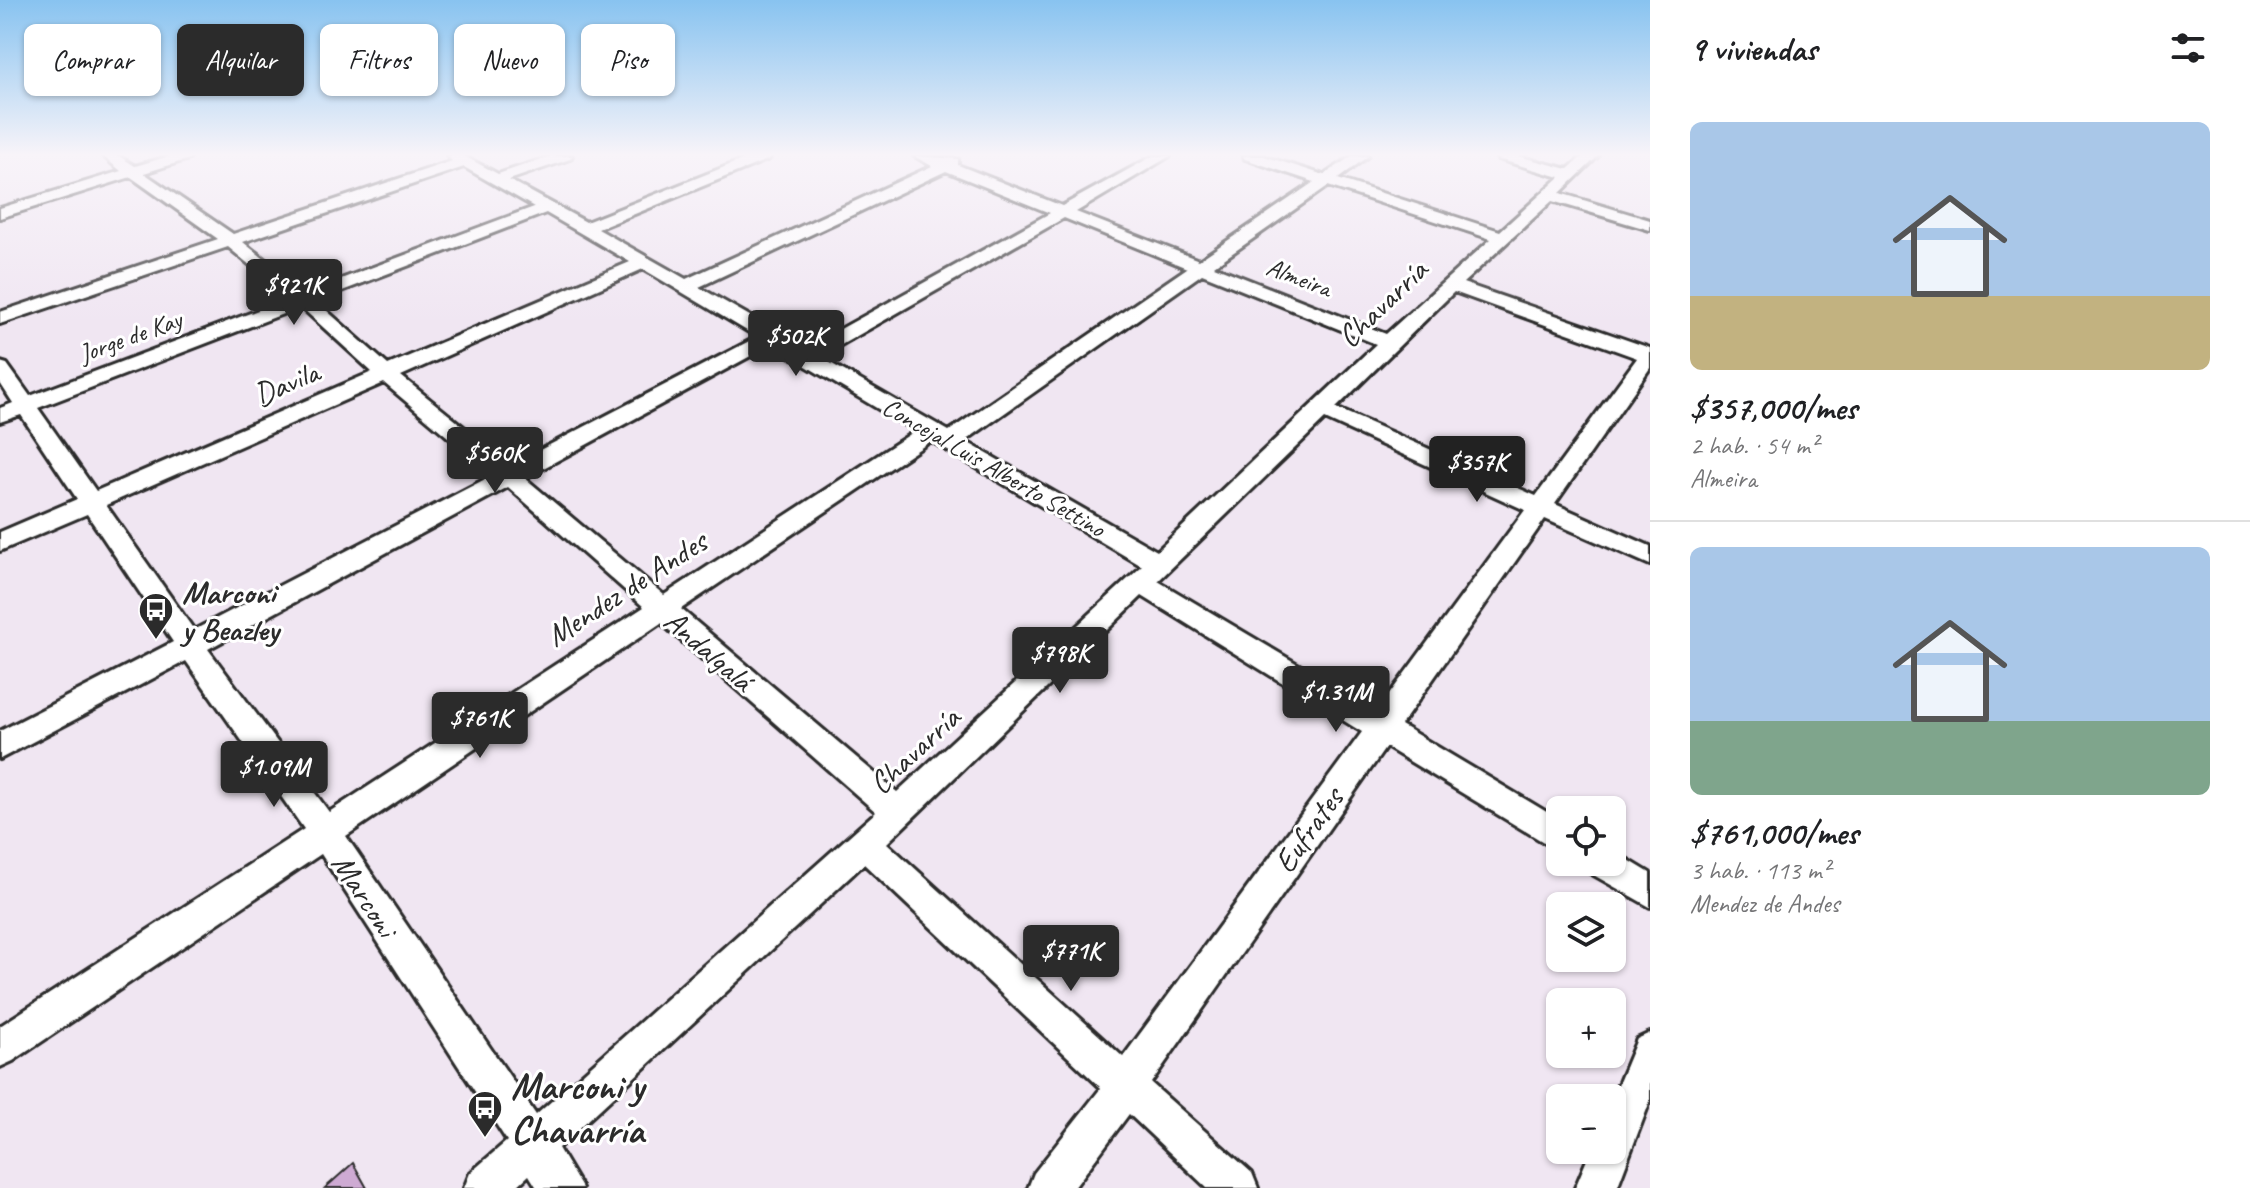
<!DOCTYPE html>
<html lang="es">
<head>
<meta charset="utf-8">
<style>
  :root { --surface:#fff; --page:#f2f2f2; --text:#202124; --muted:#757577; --line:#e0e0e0; --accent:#2b2b2b }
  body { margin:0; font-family:Caveat,sans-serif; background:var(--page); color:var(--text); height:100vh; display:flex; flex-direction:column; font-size:30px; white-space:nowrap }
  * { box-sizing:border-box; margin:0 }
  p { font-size:26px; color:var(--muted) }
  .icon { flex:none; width:44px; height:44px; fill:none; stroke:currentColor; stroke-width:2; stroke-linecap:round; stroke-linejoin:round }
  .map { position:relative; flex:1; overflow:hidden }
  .sheet { display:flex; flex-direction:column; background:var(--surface); width:600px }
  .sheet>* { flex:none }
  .banner { position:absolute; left:24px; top:24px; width:760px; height:72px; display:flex; gap:16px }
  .tools { position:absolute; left:1546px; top:796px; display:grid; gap:16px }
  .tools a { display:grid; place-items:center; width:80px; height:80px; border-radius:12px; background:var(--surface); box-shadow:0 2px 6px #0004; font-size:40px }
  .price { position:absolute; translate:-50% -68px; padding:0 18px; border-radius:8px; background:var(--accent); color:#fff; font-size:26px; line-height:52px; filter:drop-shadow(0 2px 4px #0008) }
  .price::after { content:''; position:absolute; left:50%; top:48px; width:24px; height:18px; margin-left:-12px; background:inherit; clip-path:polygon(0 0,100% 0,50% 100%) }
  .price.current { background:#222; color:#fff }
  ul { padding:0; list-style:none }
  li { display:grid; align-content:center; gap:16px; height:424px; padding:0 40px }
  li+li { border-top:2px solid var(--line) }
  li span { display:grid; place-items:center; height:248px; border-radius:12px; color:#555 }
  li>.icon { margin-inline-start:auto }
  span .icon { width:144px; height:144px; fill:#fffc; stroke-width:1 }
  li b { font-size:34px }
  h2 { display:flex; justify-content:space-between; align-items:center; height:96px; padding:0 40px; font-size:34px }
  .pill { padding:0 28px; border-radius:12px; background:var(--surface); box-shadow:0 2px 6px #0004; font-size:28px; line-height:72px }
  .pill.current { background:var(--accent); color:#fff }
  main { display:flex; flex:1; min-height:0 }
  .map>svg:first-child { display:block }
  .building { fill:#ceaad3; stroke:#2b2b2b; stroke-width:2 }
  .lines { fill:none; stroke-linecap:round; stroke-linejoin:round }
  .minor-casing { stroke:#2b2b2b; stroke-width:6 }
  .minor { fill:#fff; fill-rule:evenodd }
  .labels { text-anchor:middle; stroke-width:6; stroke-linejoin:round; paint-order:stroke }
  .far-street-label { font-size:26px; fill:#2b2b2b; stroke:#fff }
  .street-label { font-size:32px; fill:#2b2b2b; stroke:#fff }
  .poi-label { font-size:32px; font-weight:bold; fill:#2b2b2b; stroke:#fff; text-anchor:start }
  .near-poi-label { font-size:38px; font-weight:bold; fill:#2b2b2b; stroke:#fff; text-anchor:start }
</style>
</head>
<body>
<main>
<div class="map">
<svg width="1650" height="1188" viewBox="0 0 1650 1188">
  <rect width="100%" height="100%" fill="#f0e6f2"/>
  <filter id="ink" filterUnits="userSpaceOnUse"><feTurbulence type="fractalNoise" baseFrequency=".0125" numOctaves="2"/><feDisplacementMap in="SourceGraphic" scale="16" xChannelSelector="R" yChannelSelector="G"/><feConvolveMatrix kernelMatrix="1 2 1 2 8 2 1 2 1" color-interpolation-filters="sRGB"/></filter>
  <g filter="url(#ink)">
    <path class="building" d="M 353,1163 L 367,1188 L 325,1188 Z"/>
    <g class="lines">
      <defs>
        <g id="minor">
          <path d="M 103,156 L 119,156 L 135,166 L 170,156 L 191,156 L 189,159 L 144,173 L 233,234 L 452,161 L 447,156 L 464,156 L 498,174 L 551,156 L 572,156 L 570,159 L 509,180 L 586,222 L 752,156 L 771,156 L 769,159 L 598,229 L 686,279 L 932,166 L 914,156 L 958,159 L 958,165 L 1062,206 L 1153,156 L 1170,156 L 1076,212 L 1199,260 L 1314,182 L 1245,159 L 1243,156 L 1264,156 L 1324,175 L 1352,156 L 1368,156 L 1338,179 L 1500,231 L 1560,177 L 1498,159 L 1496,156 L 1518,156 L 1568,169 L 1583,156 L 1598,156 L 1560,193 L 1650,220 L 1650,230 L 1552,201 L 1463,283 L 1650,348 L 1650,368 L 1555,504 L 1650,546 L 1650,565 L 1545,519 L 1401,725 L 1560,820 L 1560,852 L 1386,747 L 1151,1083 L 1252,1173 L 1258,1188 L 1207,1188 L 1129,1114 L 1074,1188 L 1028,1188 L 1034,1173 L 1101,1088 L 864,864 L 558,1148 L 582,1188 L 537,1188 L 529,1175 L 515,1188 L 464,1188 L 470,1173 L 507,1141 L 321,854 L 13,1061 L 0,1067 L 0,1026 L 304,829 L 186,661 L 0,759 L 0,731 L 173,642 L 87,514 L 0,551 L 0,532 L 77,499 L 21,415 L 0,422 L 0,408 L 13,403 L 0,383 L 0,362 L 7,364 L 30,396 L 290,298 L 228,247 L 0,324 L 0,312 L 218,239 L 131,177 L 0,218 L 0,208 L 121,171 ZM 464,167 L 534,207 L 306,292 L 243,242 ZM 946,171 L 1050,213 L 806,348 L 699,287 ZM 1328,186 L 1491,239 L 1386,334 L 1214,266 ZM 546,213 L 630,262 L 388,365 L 316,301 ZM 1064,218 L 1187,268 L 949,431 L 820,357 ZM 643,269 L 757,337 L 511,465 L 401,376 ZM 1202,274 L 1376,344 L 1157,551 L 965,441 ZM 1454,292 L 1637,358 L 1536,496 L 1336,408 ZM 301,307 L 372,372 L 96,491 L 38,408 ZM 771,345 L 915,431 L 664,595 L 525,478 ZM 384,383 L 493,475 L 194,630 L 106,505 ZM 1325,419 L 1525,510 L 1377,711 L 1158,581 ZM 931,441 L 1142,566 L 897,792 L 681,609 ZM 508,487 L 644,607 L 329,812 L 208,649 ZM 1142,596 L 1362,732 L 1123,1057 L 887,843 ZM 661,623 L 876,812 L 536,1115 L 346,836 Z"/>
          <path d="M 1612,850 L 1650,873 L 1650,907 L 1590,873 L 1586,862 L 1612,862 Z"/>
          <path d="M 1650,1033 L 1650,1101 L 1617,1188 L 1575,1188 L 1591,1150 L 1612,1150 L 1612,1099 L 1637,1039 Z"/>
        </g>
      </defs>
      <use href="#minor" class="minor-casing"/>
      <use href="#minor" class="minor"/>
    </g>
  </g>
  <linearGradient id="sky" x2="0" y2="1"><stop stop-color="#88c3f0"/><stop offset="0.48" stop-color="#f8f4f9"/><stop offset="1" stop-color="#f8f4f9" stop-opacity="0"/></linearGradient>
  <rect width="1650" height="322" fill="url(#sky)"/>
  <defs>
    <symbol id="bus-pin" viewBox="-11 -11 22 30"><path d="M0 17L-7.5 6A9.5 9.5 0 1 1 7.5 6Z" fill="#2b2b2b" stroke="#fff"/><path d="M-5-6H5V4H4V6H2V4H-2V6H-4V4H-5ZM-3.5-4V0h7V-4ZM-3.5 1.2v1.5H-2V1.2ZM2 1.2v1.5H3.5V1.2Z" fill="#fff"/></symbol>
  </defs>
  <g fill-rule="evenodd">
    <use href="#bus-pin" x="136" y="590" width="40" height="54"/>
    <use href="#bus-pin" x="465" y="1088" width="40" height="54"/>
  </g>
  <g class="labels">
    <g class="far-street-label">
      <text transform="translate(1299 277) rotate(21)" y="9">Almeira</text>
      <text transform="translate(130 336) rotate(-20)" y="9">Jorge de Kay</text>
      <text transform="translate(994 467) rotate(30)" y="9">Concejal Luis Alberto Settino</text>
    </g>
    <g class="street-label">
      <text transform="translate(1382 303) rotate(-44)" y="11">Chavarría</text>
      <text transform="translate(286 383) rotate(-23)" y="11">Davila</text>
      <text transform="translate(626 588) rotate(-33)" y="11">Mendez de Andes</text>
      <text transform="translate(709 650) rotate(41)" y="11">Andalgalá</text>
      <text transform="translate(914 750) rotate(-43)" y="11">Chavarría</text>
      <text transform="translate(1308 830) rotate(-55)" y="11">Eufrates</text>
      <text transform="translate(365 895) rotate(57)" y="11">Marconi</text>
    </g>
    <g class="poi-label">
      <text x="182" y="603">Marconi<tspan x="182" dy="37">y Beazley</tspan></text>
    </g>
    <g class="near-poi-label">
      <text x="511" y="1099">Marconi y<tspan x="511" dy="44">Chavarría</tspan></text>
    </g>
  </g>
</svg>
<div class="tools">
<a><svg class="icon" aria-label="locate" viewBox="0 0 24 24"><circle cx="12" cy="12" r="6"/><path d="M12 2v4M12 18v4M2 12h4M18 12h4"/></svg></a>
<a><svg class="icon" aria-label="layers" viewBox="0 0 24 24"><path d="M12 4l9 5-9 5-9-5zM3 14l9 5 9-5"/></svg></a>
<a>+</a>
<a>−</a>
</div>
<b class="price" style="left:294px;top:327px">$921K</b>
<b class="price" style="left:796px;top:378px">$502K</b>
<b class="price" style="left:495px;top:495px">$560K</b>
<b class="price current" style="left:1477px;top:504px">$357K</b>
<b class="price" style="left:1060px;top:695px">$798K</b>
<b class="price" style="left:1336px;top:734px">$1.31M</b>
<b class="price" style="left:480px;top:760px">$761K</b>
<b class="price" style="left:274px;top:809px">$1.09M</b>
<b class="price" style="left:1071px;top:993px">$771K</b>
<div class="banner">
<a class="pill">Comprar</a>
<a class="pill current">Alquilar</a>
<a class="pill">Filtros</a>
<a class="pill">Nuevo</a>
<a class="pill">Piso</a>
</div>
</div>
<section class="sheet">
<h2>9 viviendas<svg class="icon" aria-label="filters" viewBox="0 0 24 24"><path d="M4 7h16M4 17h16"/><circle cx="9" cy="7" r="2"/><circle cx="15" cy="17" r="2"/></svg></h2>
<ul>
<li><span style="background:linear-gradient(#a9c7e8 70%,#c2b280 0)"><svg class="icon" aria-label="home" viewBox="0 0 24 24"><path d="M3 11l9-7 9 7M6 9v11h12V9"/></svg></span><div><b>$357,000/mes</b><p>2 hab. · 54 m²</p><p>Almeira</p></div></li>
<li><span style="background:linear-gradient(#a9c7e8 70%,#7fa58c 0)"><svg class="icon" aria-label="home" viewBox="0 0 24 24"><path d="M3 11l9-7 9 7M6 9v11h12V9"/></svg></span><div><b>$761,000/mes</b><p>3 hab. · 113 m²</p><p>Mendez de Andes</p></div></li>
</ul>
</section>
</main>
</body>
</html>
